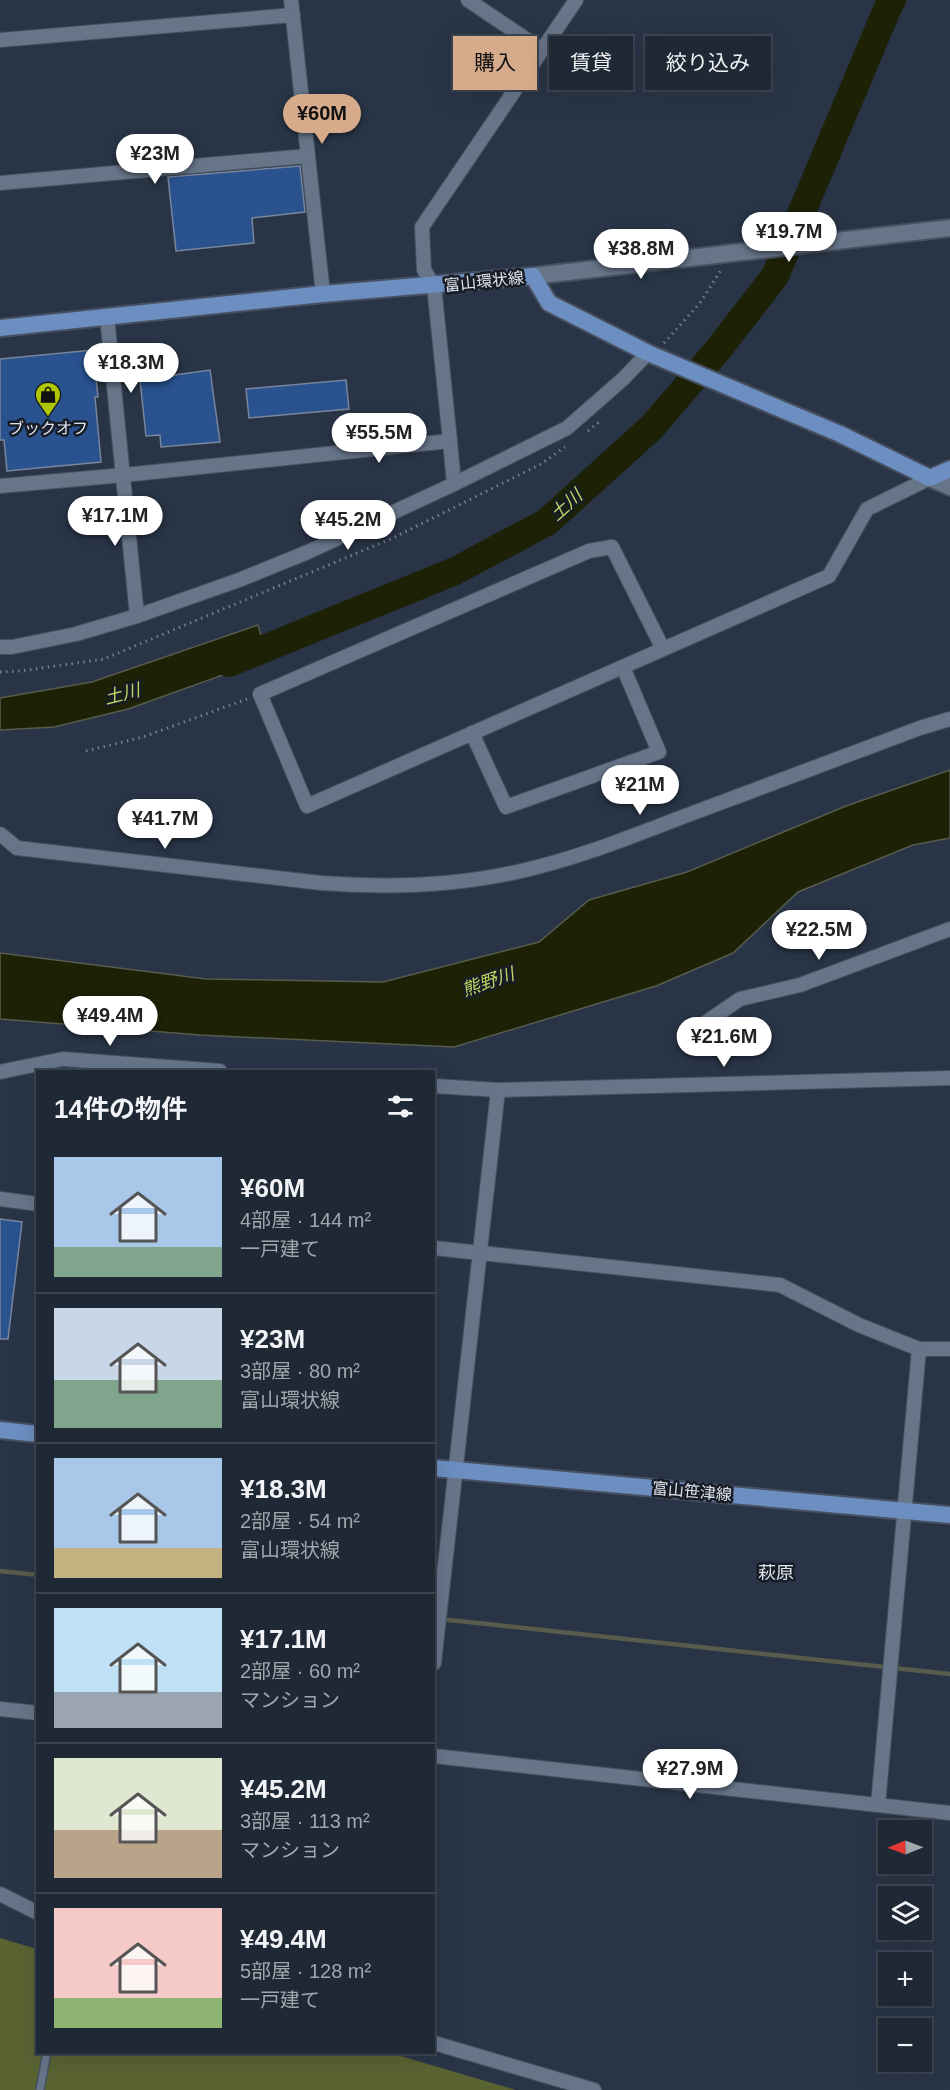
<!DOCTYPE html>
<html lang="ja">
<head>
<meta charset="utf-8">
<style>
  :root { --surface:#1f2835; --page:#2c3441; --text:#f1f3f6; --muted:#a1a6ad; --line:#3c4450; --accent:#d6ab8b }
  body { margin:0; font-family:Arial,"Noto Sans JP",sans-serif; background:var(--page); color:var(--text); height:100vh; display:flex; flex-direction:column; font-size:22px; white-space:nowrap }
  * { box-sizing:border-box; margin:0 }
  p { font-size:20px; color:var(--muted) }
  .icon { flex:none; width:33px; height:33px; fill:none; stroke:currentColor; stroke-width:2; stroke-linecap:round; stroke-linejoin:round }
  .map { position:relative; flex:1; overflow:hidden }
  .drawer { position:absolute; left:36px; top:1070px; width:399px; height:984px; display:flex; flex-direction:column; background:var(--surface); border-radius:0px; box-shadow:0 6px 24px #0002,0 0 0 2px var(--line) }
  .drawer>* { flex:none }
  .top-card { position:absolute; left:453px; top:36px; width:406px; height:54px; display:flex; gap:12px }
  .needle { width:39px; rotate:269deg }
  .buttons { position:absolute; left:878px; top:1820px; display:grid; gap:12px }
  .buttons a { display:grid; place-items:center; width:54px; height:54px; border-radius:0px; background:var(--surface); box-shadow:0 6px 24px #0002,0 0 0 2px var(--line); font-size:30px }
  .price { position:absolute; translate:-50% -51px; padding:0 14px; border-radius:21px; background:#fff; color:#222; font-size:20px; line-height:39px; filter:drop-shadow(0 2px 3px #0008) }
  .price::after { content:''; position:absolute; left:50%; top:36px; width:18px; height:14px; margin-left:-9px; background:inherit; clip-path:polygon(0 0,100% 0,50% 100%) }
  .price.active { background:var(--accent); color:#111 }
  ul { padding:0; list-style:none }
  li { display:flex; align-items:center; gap:18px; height:150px; padding:0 18px }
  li+li { border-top:2px solid var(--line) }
  li span { display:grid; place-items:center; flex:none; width:168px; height:120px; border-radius:0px; color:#555 }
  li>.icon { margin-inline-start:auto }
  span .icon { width:72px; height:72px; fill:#fffc; stroke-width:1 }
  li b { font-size:26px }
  h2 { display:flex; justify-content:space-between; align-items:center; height:72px; padding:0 18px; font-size:26px }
  .pill { padding:0 21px; border-radius:0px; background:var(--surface); box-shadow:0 6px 24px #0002,0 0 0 2px var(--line); font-size:21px; line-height:54px }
  .pill.active { background:var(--accent); color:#111 }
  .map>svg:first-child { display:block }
  .green { fill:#5a6332 }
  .water { fill:#1d2106; stroke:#575c4c; stroke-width:1.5 }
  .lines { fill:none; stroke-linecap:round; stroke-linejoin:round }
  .stream { stroke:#575c4c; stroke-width:4.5 }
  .river { stroke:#1d2106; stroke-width:28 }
  .building { fill:#29528f; stroke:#78869b; stroke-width:1.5 }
  .service-casing { stroke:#465060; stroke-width:10 }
  .minor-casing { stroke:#465060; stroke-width:16 }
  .tertiary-casing { stroke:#465060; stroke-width:20 }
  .primary-casing { stroke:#465060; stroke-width:20 }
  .path { stroke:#747e8e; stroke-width:3; stroke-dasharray:1.5 4.5; stroke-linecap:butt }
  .service { stroke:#677589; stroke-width:7 }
  .minor { stroke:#677589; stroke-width:14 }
  .tertiary { stroke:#677589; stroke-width:16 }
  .primary { stroke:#6c8ec0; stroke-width:16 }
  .labels { text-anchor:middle; stroke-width:5; stroke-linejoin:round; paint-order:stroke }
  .street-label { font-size:16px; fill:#dde4f0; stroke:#171c25 }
  .poi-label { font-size:16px; fill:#dde4f0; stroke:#171c25 }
  .water-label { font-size:18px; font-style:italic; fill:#c3d664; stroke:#171c25 }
  .neighbourhood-label { font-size:18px; fill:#dde4f0; stroke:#171c25 }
</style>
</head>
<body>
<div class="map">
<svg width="950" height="2090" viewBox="0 0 950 2090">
  <rect width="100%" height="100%" fill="#293547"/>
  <path class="green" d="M 0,1938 L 37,1949 L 38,2052 L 387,2052 L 516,2090 L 0,2090 Z"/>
  <g class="water">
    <path d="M 258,625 L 267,659 L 128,709 L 54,727 L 0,730 L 0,698 L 92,682 Z"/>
    <path d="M 950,770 L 950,838 L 913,845 L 798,892 L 733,953 L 656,986 L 454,1047 L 200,1035 L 0,1019 L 0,953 L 206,979 L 383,982 L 539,942 L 589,900 L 687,872 L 846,806 Z"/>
  </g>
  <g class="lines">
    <g class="stream">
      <path d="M 0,1571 L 38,1575"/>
      <path d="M 440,1619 L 950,1674"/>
    </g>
    <path class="river" d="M 229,663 L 455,571 L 547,522 L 652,427 L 717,351 L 775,276 L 888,7 L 892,0"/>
  </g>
  <g class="building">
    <path d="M 300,166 L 305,212 L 252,218 L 254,243 L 176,251 L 168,177 Z"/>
    <path d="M 93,350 L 98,397 L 95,397 L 101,462 L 7,471 L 4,440 L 0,440 L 0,359 Z"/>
    <path d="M 210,370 L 220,442 L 161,447 L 160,435 L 146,436 L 140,380 Z"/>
    <path d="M 346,380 L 349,409 L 249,418 L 246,389 Z"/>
    <path d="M 0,1219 L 22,1222 L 8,1339 L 0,1339 Z"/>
  </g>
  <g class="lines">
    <defs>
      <path id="service" d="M 40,2090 L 47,2052"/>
      <g id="minor">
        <path d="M 291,0 L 323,294"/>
        <path d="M 468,0 L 542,50"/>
        <path d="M 0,40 L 293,15"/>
        <path d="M 0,183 L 308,156"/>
        <path d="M 107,317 L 137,616"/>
        <path d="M 450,441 L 454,484"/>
        <path d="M 0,486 L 124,475 L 450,441 L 434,286 L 424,270 L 422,227 L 576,0"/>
        <path d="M 0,647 L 12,647 L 76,634 L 137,616 L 239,580 L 308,552 L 454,484 L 567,428 L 623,379 L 648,353"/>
        <path d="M 663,649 L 612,547 L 589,551 L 260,694 L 307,806 L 829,576 L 867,509 L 930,478"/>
        <path d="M 472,733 L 506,807 L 659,752 L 623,667"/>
        <path d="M 0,834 L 17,848 L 321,883 C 387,888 456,886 521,871 C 580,858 637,834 693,813 C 769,784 845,756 920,728 L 950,719"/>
        <path d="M 705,1023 L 740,999 L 800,985 L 950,929"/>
        <path d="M 0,1072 L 63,1059 L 220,1071"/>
        <path d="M 434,1086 L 498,1090 L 950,1078"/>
        <path d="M 0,1199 L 38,1204"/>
        <path d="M 434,1248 L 780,1285 L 859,1325 L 919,1349 L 950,1349"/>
        <path d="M 434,1663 L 498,1090"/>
        <path d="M 0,1709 L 38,1713"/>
        <path d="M 434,1756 L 950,1813"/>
        <path d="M 878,1805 L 919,1349"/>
        <path d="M 0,1894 L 38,1913"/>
        <path d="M 434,2043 L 594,2090"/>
      </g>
      <g id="tertiary">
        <path d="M 533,276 L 950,228"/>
        <path d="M 930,478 L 950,487"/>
      </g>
      <g id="primary">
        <path d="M 0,328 L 323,294 L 533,276 L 549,303 L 648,353 L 840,434 L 930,478 L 950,469"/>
        <path d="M 0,1430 L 38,1434"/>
        <path d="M 434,1468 L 950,1515"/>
      </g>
    </defs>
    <use href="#service" class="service-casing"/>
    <use href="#minor" class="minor-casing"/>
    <use href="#tertiary" class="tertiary-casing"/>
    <use href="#primary" class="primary-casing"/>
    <g class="path">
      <path d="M 664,343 L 700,303 L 721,270"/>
      <path d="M 588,431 L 599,422"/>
      <path d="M 0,672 L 20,671 L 104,659 L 393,538 L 541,464 L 565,447"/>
      <path d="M 86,751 L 143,737 L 247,699"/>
    </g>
    <use href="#service" class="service"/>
    <use href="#minor" class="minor"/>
    <use href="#tertiary" class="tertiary"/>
    <use href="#primary" class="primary"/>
  </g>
  <defs>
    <symbol id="shop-pin" viewBox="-11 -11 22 30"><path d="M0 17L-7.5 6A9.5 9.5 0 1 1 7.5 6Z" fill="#b0c503" stroke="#171c25"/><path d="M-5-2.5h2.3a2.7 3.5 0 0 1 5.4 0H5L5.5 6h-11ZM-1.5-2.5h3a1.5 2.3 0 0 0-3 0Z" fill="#111"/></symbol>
  </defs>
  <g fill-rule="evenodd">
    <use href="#shop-pin" x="33" y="380" width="30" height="40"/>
  </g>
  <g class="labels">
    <g class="street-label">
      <text transform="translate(484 281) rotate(-6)" y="6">富山環状線</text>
      <text transform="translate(692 1491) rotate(5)" y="6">富山笹津線</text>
    </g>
    <g class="poi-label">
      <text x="48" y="434">ブックオフ</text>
    </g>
    <g class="water-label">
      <text transform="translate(566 505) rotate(-42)" y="6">土川</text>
      <text transform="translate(122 694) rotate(-14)" y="6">土川</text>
      <text transform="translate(488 982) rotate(-19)" y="6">熊野川</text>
    </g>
    <g class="neighbourhood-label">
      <text x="776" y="1579">萩原</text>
    </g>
  </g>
</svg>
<div class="buttons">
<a><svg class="needle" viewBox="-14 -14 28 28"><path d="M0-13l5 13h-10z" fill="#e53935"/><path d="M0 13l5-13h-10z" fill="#a1a6ad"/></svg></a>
<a><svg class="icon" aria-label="layers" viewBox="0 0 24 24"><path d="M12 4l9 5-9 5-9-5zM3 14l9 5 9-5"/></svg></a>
<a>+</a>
<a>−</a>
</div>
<b class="price active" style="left:322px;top:145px">¥60M</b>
<b class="price" style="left:155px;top:185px">¥23M</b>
<b class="price" style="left:789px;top:263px">¥19.7M</b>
<b class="price" style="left:641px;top:280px">¥38.8M</b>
<b class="price" style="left:131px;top:394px">¥18.3M</b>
<b class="price" style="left:379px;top:464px">¥55.5M</b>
<b class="price" style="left:115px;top:547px">¥17.1M</b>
<b class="price" style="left:348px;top:551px">¥45.2M</b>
<b class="price" style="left:640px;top:816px">¥21M</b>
<b class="price" style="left:165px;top:850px">¥41.7M</b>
<b class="price" style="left:819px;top:961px">¥22.5M</b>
<b class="price" style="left:110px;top:1047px">¥49.4M</b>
<b class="price" style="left:724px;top:1068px">¥21.6M</b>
<b class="price" style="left:690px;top:1800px">¥27.9M</b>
<div class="top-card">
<a class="pill active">購入</a>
<a class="pill">賃貸</a>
<a class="pill">絞り込み</a>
</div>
<section class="drawer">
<h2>14件の物件<svg class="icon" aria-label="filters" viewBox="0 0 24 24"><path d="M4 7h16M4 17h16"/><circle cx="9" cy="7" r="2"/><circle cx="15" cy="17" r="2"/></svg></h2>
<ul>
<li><span style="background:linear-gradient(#a9c7e8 75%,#7fa58c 0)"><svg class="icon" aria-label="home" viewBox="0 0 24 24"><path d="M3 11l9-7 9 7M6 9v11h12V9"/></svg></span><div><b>¥60M</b><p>4部屋 · 144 m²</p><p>一戸建て</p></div></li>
<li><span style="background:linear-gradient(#c9d6e8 60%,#7fa58c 0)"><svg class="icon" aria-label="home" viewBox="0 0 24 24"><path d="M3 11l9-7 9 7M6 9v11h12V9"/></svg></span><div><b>¥23M</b><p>3部屋 · 80 m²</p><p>富山環状線</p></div></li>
<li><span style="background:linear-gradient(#a9c7e8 75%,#c2b280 0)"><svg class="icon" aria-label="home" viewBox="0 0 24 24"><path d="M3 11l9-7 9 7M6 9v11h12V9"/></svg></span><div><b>¥18.3M</b><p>2部屋 · 54 m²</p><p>富山環状線</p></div></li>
<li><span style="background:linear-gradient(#bfe0f5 70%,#9aa5b1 0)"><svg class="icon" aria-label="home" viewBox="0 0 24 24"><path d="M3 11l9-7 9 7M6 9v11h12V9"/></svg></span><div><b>¥17.1M</b><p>2部屋 · 60 m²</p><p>マンション</p></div></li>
<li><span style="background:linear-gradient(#dfe7d0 60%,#b9a48a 0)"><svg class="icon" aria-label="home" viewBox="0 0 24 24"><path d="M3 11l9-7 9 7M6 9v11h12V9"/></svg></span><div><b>¥45.2M</b><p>3部屋 · 113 m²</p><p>マンション</p></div></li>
<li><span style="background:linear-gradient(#f6c9c9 75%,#8fb573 0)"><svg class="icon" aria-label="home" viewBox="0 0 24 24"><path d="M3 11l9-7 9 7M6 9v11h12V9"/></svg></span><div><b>¥49.4M</b><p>5部屋 · 128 m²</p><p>一戸建て</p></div></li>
</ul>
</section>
</div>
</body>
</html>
